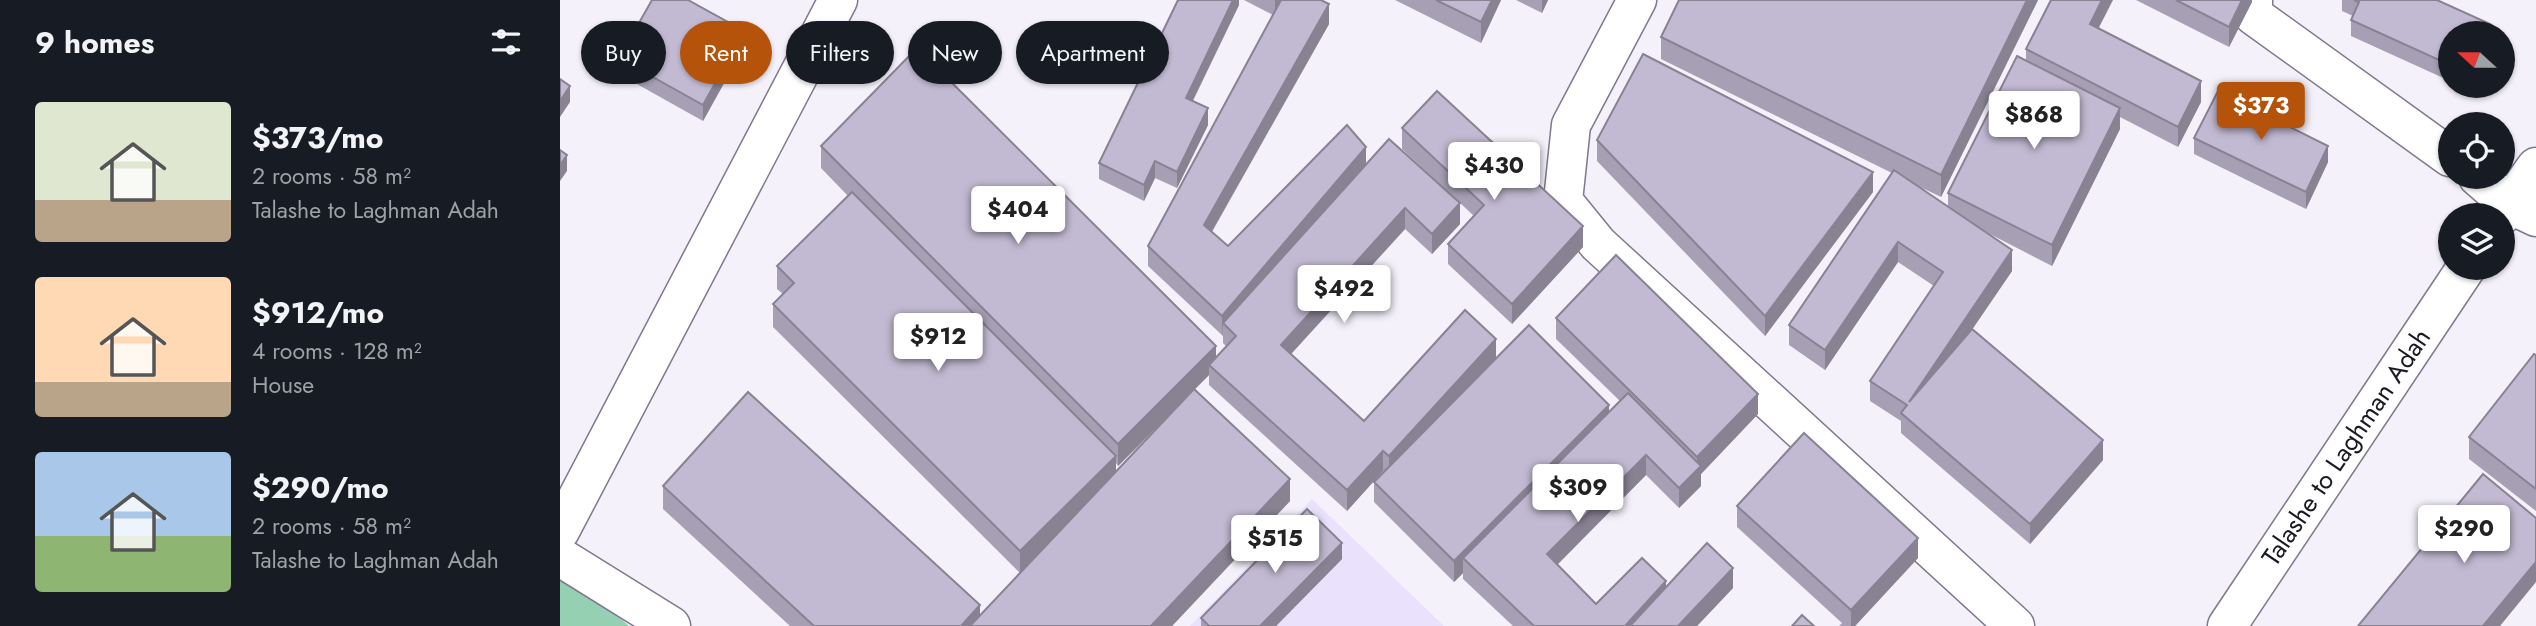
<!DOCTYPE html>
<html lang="en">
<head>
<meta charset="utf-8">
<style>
  :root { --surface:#171b24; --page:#20242c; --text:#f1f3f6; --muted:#9ea1a6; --accent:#b45309 }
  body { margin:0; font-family:Jost,sans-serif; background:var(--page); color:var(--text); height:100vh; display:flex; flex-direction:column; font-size:26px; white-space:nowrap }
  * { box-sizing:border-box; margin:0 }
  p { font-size:23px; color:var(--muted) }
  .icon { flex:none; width:38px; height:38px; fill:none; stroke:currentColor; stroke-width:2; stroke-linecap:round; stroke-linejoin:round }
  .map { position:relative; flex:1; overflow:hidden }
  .drawer { display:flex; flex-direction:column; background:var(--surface); width:560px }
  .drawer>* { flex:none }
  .guide { position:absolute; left:21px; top:21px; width:665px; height:63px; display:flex; gap:14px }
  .needle { width:46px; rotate:291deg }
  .tools { position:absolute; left:1878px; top:21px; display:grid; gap:14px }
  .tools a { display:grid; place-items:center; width:77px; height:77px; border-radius:50%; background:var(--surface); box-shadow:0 2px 5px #0004; font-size:35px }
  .price { position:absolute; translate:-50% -60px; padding:0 16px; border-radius:7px; background:#fff; color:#222; font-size:23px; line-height:46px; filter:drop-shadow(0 2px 4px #0008) }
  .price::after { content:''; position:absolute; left:50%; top:42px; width:21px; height:16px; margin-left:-10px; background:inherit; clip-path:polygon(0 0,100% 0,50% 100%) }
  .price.on { background:var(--accent); color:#fff }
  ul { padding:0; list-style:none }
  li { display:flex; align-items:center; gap:21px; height:175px; padding:0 35px }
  li span { display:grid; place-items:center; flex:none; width:196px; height:140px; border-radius:7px; color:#555 }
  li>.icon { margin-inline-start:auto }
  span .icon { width:84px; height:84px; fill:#fffc; stroke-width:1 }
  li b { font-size:30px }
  h2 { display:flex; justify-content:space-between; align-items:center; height:84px; padding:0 35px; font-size:30px }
  .pill { padding:0 24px; border-radius:32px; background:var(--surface); box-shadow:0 2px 5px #0004; font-size:24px; line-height:63px }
  .pill.on { background:var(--accent); color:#fff }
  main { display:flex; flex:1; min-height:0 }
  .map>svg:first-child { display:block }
  .built { fill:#eae2fc }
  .green { fill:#95d0b2 }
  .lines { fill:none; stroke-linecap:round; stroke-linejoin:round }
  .minor-casing { stroke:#7f788e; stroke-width:41 }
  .major-casing { stroke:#7f788e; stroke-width:41 }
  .minor { stroke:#fff; stroke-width:38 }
  .major { stroke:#fff; stroke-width:38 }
  .wall { fill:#a7a0b5; fill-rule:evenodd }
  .shaded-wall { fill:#888293 }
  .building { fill:#c2bad2; stroke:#888293; stroke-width:2 }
  .labels { text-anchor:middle; stroke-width:5; stroke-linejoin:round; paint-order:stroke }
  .street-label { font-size:26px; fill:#1c1922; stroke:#fff }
</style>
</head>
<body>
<main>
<section class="drawer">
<h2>9 homes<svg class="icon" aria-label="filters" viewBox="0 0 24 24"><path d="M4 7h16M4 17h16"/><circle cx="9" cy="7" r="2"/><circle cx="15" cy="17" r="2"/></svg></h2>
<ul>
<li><span style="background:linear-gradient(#dfe7d0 70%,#b9a48a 0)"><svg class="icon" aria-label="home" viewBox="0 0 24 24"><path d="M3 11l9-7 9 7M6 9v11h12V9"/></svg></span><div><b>$373/mo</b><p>2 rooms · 58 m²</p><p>Talashe to Laghman Adah</p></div></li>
<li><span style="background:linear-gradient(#ffd9b3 75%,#b9a48a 0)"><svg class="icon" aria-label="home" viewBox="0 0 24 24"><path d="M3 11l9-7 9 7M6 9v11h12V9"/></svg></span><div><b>$912/mo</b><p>4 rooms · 128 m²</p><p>House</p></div></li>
<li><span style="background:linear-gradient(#a9c7e8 60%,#8fb573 0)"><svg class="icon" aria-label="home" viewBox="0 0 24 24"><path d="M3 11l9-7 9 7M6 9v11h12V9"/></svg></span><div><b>$290/mo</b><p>2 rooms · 58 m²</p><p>Talashe to Laghman Adah</p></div></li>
</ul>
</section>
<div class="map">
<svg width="1976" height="626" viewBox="0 0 1976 626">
  <rect width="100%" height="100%" fill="#f4f1fb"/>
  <path class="built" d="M 752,499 L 884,626 L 630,626 Z"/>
  <path class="green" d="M 0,565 L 69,626 L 0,626 Z"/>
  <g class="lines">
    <defs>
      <g id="minor">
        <path d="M 1077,0 L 1011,125 L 1003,201 L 1038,244 L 1455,626"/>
        <path d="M 1693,0 L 1693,15 L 1890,157"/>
        <path d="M 1918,177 L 1949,204 L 1976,217"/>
        <path d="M 0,531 L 278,0"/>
      </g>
      <g id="major">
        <path d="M 1942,215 L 1976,167"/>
        <path d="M 0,557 L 111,626"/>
        <path d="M 1667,626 L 1906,268"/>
      </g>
    </defs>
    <use href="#minor" class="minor-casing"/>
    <use href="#major" class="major-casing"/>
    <use href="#minor" class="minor"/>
    <use href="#major" class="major"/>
  </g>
  <g class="wall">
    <path d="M 679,0 L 679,5 L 633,101 L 648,125 L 617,188 L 595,178 L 584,201 L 539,179 L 539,163 Z"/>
    <path d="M 684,0 L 761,0 L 769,24 L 652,232 L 668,246 L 806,164 L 900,224 L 872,254 L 845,229 L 731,354 L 804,421 L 936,358 L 1049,412 L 1060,401 L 996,339 L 996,318 L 1198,414 L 1141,474 L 1141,486 L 1119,508 L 1086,475 L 997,565 L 1036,604 L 1106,587 L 1173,588 L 1137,626 L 953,626 L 903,579 L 903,573 L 894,582 L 814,502 L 814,482 L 824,472 L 823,471 L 787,511 L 649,385 L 649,375 L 635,389 L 730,501 L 612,626 L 230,626 L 103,509 L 103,486 L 420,615 L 460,573 L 213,327 L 213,304 L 223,294 L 217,289 L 217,266 L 288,196 L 261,168 L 261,146 L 656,358 L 666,346 L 663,343 L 663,336 L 588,266 L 588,246 L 713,15 ZM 601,423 L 556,472 L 556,463 L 558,466 Z"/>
    <path d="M 835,0 L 941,0 L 921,43 Z"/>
    <path d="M 956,0 L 988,0 L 982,13 Z"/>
    <path d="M 1478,0 L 1381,197 L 1356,185 L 1388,207 L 1388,193 L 1466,61 L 1466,49 L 1538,28 L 1641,102 L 1618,147 L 1560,117 L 1560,129 L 1492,266 L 1424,231 L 1452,271 L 1412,329 L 1543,460 L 1470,544 L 1341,433 L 1341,421 L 1310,401 L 1310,381 L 1374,286 L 1338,262 L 1265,370 L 1229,345 L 1229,325 L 1332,173 L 1101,59 L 1101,37 Z"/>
    <path d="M 1576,0 L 1692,0 L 1692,2 L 1669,47 Z"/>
    <path d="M 1782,0 L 1877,0 L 1930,33 L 1890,33 L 1890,81 L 1791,36 L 1791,20 L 1793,16 L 1782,11 Z"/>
    <path d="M 184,47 L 143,121 L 59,74 L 59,58 Z"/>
    <path d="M 842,128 L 1023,247 L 952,324 L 888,264 L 888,244 L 914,216 L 842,149 Z"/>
    <path d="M 1634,138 L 1768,162 L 1746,209 L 1634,154 Z"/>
    <path d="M 1037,140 L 1313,192 L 1205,336 L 1037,161 Z"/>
    <path d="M 1976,355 L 1976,511 L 1909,459 L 1909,437 Z"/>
    <path d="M 1177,506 L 1358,558 L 1295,626 L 1279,626 L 1282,623 L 1177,527 Z"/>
    <path d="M 782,559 L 716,626 L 641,626 L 641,618 Z"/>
  </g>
  <g class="shaded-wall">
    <path d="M 673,0 L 679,0 L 679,5 L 626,114 L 626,98 Z"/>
    <path d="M 715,0 L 723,0 L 715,16 Z"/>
    <path d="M 932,0 L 941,0 L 921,43 L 921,22 Z"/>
    <path d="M 982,0 L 988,0 L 982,13 Z"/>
    <path d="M 1467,0 L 1478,0 L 1381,197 L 1381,175 Z"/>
    <path d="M 1542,0 L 1553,0 L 1530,45 L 1530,24 Z"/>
    <path d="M 1682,0 L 1692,0 L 1692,2 L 1669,47 L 1669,27 Z"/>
    <path d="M 769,4 L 769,24 L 644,245 L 644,225 Z"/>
    <path d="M 184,31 L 184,47 L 143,121 L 143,105 Z"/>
    <path d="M 1641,81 L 1641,102 L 1618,147 L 1618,127 Z"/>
    <path d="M 10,86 L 10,102 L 0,117 L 0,101 Z"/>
    <path d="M 648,108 L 648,125 L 617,188 L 617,172 Z"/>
    <path d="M 1560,108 L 1560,129 L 1492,266 L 1492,245 Z"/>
    <path d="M 1768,146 L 1768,162 L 1746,209 L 1746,192 Z"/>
    <path d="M 806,147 L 806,167 L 663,323 L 662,337 L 662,316 Z"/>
    <path d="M 7,155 L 7,171 L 0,181 L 0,165 Z"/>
    <path d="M 595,161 L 595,178 L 584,201 L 584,185 Z"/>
    <path d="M 1313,172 L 1313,192 L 1205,336 L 1205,316 Z"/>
    <path d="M 900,203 L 900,224 L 872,254 L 872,234 Z"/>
    <path d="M 845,208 L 845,229 L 721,365 L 721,345 Z"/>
    <path d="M 1023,226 L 1023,247 L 952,324 L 952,304 Z"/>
    <path d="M 1338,242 L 1338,262 L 1265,370 L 1265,350 Z"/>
    <path d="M 1452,250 L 1452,271 L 1350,421 L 1349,402 Z"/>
    <path d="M 936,339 L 936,359 L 829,477 L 829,456 Z"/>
    <path d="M 656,346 L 656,368 L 649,365 L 649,375 L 558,466 L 558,444 Z"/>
    <path d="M 1198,394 L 1198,414 L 1141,474 L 1141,486 L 1119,508 L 1119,488 L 1137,469 L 1137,457 Z"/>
    <path d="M 1049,405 L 1049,425 L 903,558 L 903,573 L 894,582 L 894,561 Z"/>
    <path d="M 1543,440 L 1543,460 L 1470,544 L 1470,524 Z"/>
    <path d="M 823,451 L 823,471 L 787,511 L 787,490 Z"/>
    <path d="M 1086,455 L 1086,475 L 987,575 L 987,554 Z"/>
    <path d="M 556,456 L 556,479 L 460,574 L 460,551 Z"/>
    <path d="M 730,479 L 730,501 L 612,626 L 591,626 Z"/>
    <path d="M 1358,538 L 1358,558 L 1295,626 L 1291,626 L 1291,610 Z"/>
    <path d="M 782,543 L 782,559 L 716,626 L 700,626 Z"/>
    <path d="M 1976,562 L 1976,582 L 1940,626 L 1923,626 Z"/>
    <path d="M 1173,568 L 1173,588 L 1137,626 L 1118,626 Z"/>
    <path d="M 1106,581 L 1106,602 L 1083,626 L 1065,626 Z"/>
    <path d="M 420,605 L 420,626 L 401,626 Z"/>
  </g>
  <g class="building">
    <path d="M 92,0 L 128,0 L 184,31 L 143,105 L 59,58 Z"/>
    <path d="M 618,0 L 673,0 L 626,98 L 648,108 L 617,172 L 595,161 L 584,185 L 539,163 Z"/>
    <path d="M 721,0 L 761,0 L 769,4 L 644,225 L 668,246 L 787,125 L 806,147 L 662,316 L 588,246 Z"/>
    <path d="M 876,0 L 932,0 L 921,22 Z"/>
    <path d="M 1119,0 L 1467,0 L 1381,175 L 1101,37 Z"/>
    <path d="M 1491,0 L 1542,0 L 1530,24 L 1641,81 L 1618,127 L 1466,49 Z"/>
    <path d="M 1616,0 L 1682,0 L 1669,27 Z"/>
    <path d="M 1794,0 L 1877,0 L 1930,24 L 1926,33 L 1890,33 L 1890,65 L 1791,20 L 1799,2 Z"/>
    <path d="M 357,48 L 656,346 L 558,444 L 261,146 Z"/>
    <path d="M 1083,54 L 1313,172 L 1205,316 L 1037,140 Z"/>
    <path d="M 1457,56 L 1560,108 L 1492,245 L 1388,193 Z"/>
    <path d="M 0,79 L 10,86 L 0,101 Z"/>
    <path d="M 877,91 L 1023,226 L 952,304 L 888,244 L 924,205 L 842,128 Z"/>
    <path d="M 1658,91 L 1768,146 L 1746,192 L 1634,138 Z"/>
    <path d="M 829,139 L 900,203 L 872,234 L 845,208 L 721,345 L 804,421 L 905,310 L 936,339 L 829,456 L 823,451 L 787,490 L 649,365 L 676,336 L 663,323 Z"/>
    <path d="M 0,150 L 7,155 L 0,165 Z"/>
    <path d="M 1334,170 L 1452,250 L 1349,402 L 1412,329 L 1543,440 L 1470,524 L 1341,413 L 1347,405 L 1310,381 L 1383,272 L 1338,242 L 1265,350 L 1229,325 Z"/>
    <path d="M 292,192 L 556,456 L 460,551 L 213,304 L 234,283 L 217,266 Z"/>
    <path d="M 1056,255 L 1198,394 L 1137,457 L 996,318 Z"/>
    <path d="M 969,325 L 1049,405 L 894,561 L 814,482 Z"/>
    <path d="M 1974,354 L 1976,355 L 1976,489 L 1909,437 Z"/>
    <path d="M 634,389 L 730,479 L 591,626 L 410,626 Z"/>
    <path d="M 188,392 L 420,605 L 401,626 L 254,626 L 103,486 Z"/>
    <path d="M 1068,393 L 1141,466 L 1119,488 L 1086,455 L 987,554 L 1036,604 L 1082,558 L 1106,581 L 1065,626 L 974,626 L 903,558 Z"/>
    <path d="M 1244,433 L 1358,538 L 1291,610 L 1177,506 Z"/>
    <path d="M 1923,474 L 1976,518 L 1976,562 L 1923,626 L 1798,626 Z"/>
    <path d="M 747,509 L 782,543 L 700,626 L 649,626 L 641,618 Z"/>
    <path d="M 1147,543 L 1173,568 L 1118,626 L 1070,626 Z"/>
    <path d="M 1242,615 L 1254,626 L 1232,626 Z"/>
  </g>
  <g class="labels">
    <g class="street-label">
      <text transform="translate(1786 447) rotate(-56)" y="9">Talashe to Laghman Adah</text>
    </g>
  </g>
</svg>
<div class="tools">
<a><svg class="needle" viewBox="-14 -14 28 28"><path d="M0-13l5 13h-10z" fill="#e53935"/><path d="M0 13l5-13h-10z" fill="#9ea1a6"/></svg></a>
<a><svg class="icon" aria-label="locate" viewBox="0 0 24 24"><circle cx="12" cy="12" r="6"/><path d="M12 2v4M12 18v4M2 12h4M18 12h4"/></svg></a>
<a><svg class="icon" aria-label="layers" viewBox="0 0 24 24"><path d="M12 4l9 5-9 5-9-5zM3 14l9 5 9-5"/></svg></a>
</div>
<b class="price on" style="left:1701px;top:142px">$373</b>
<b class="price" style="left:1474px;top:151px">$868</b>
<b class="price" style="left:934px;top:202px">$430</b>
<b class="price" style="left:458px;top:246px">$404</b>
<b class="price" style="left:784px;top:325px">$492</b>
<b class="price" style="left:378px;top:373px">$912</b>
<b class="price" style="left:1018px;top:524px">$309</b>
<b class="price" style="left:1904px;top:565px">$290</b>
<b class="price" style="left:715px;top:575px">$515</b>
<div class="guide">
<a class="pill">Buy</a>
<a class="pill on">Rent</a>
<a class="pill">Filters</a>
<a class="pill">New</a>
<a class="pill">Apartment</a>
</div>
</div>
</main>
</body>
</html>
